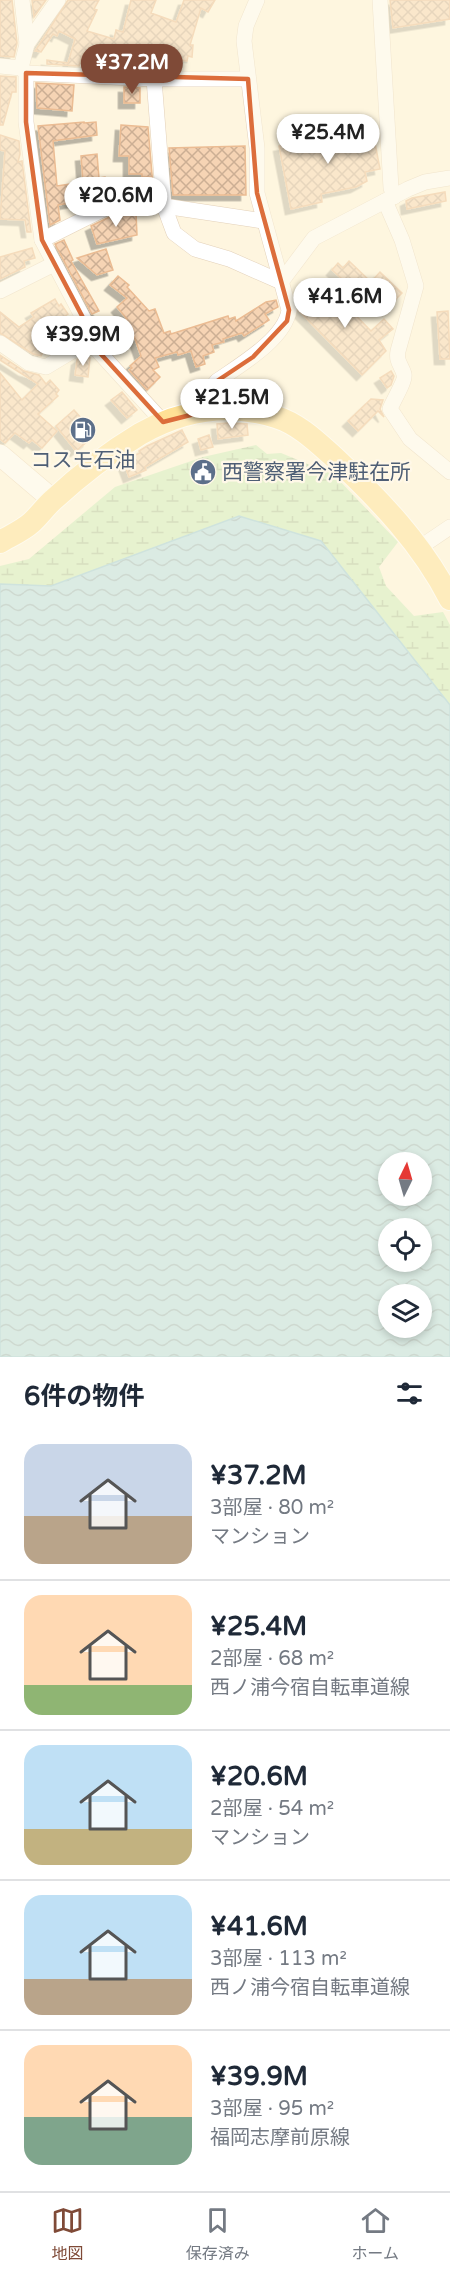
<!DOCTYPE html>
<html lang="ja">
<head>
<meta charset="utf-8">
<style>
  :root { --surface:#fff; --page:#f6f6f7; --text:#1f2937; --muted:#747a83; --line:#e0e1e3; --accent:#7f4a37 }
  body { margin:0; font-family:"Varela Round","Noto Sans JP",sans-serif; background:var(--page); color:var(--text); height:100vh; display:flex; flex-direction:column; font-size:22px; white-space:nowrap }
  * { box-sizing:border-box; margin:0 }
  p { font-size:20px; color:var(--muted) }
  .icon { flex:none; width:33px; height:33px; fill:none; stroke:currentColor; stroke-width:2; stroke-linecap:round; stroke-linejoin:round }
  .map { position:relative; height:1357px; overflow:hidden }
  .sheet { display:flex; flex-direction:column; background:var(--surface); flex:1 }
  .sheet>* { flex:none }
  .needle { width:39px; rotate:5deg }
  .fabs { position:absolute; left:378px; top:1152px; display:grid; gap:12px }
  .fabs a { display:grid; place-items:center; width:54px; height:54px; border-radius:50%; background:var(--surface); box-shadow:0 3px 9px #0003; font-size:30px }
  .price { position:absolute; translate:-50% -51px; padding:0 14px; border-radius:21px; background:#fff; color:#222; font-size:20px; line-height:39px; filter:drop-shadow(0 2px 3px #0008) }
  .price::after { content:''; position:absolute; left:50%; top:36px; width:18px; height:14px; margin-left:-9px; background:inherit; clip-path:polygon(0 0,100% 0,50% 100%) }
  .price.current { background:var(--accent); color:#fff }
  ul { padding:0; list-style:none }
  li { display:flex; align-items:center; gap:18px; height:150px; padding:0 24px }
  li+li { border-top:2px solid var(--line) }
  li span { display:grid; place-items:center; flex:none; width:168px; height:120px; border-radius:18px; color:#555 }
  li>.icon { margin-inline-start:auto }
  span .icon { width:72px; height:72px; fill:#fffc; stroke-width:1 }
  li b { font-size:26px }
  h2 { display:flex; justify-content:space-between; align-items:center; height:72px; padding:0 24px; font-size:26px }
  .menu { display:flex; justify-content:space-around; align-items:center; height:84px; border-top:2px solid var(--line); background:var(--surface); font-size:16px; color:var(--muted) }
  .menu a { display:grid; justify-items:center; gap:3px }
  .menu .current { color:var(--accent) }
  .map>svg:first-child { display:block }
  .wetland { fill:url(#wetland-marsh) }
  .water { fill:url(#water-waves); stroke:#97ccdc; stroke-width:1.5; fill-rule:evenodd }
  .building { fill:url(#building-cross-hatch); stroke:#ebbc93; stroke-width:1.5; filter:url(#shadow) }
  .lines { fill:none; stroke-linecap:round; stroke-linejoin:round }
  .street-casing { stroke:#e3d1ba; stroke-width:16 }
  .secondary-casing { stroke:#e9d3b8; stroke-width:22 }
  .primary-casing { stroke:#fff; stroke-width:24 }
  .street { stroke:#fff; stroke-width:15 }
  .secondary { stroke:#fff; stroke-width:21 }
  .primary { stroke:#ffe196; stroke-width:22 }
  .marked { fill:none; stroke:#dc6d3b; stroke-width:4.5; stroke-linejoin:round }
  .labels { text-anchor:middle; stroke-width:4.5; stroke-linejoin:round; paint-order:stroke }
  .service-label { font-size:21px; fill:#4e5e75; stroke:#fff8e8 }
</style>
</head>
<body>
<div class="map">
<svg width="450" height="1357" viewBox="0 0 450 1357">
  <defs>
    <pattern id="wetland-marsh" width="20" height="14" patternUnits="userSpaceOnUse" patternTransform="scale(1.5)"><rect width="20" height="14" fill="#ccedbd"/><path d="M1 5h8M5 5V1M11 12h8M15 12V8" fill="none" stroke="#aac39b"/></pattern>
    <pattern id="water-waves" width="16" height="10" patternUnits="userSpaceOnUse" patternTransform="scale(1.5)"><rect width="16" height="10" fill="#b2dde9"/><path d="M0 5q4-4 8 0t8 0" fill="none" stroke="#96b6bf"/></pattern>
    <pattern id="building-cross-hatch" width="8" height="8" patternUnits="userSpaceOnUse" patternTransform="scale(1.5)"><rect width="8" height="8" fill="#f6d4b4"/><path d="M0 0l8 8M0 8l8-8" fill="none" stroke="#ccaf94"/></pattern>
    <filter id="shadow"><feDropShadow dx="-5.5" dy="5.5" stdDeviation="0" flood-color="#0004"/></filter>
  </defs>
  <rect width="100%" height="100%" fill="#fef5df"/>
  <path class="wetland" d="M 256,445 L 267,454 L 281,453 L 334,475 L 398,542 L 379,567 L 386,586 L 414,616 L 443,612 L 450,625 L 450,1258 L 422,1196 L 422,1162 L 0,994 L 0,566 L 29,559 L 115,487 L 203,457 Z"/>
  <path class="water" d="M 239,516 L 321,541 L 450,705 L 450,1357 L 0,1357 L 0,584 L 51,586 ZM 388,1162 L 422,1162 L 422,1196 L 388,1196 ZM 388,1228 L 422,1228 L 422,1262 L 388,1262 ZM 388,1294 L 422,1294 L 422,1328 L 388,1328 Z"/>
  <g class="building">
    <path d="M 0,0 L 12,0 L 17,43 L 14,57 L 0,56 Z"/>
    <path d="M 32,0 L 46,0 L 34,17 Z"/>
    <path d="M 68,0 L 99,0 L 94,9 L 97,10 L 87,31 L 114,39 L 116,30 L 123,32 L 131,0 L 156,0 L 151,13 L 176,22 L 184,0 L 215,0 L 208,12 L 201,8 L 190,45 L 193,45 L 192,57 L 188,56 L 187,61 L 163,59 L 161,69 L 144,69 L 143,61 L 103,51 L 103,49 L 88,49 L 86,55 L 83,54 L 79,66 L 47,64 L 47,60 L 68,63 L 75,39 L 59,31 L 57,36 L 53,34 L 41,52 L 35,51 Z"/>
    <path d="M 390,0 L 450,0 L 450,19 L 393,28 Z"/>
    <path d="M 0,76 L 16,77 L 16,92 L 12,92 L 3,125 L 0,125 Z"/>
    <path d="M 36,83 L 74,85 L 72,111 L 37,108 Z"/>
    <path d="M 124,87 L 140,88 L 140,103 L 124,103 Z"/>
    <path d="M 84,122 L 84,123 L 96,122 L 97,135 L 53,141 L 57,186 L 83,182 L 81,156 L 97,154 L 99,178 L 105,177 L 108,196 L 58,205 L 60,220 L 50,225 L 38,126 Z"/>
    <path d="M 121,125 L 148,127 L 153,186 L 151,177 L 142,177 L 142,174 L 129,174 L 129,156 L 119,156 Z"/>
    <path d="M 372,128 L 380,169 L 365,172 L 367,181 L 356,187 L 321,194 L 322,202 L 291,209 L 279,146 Z"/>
    <path d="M 0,135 L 19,141 L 20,154 L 18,162 L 22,161 L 31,232 L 27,232 L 25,220 L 0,219 L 5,151 L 0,150 Z"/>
    <path d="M 245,146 L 246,195 L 173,195 L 169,148 Z"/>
    <path d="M 445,192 L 446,201 L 407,209 L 406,201 L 412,198 Z"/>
    <path d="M 120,212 L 136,213 L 137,235 L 97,244 L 91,226 Z"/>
    <path d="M 64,240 L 73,260 L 71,261 L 99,311 L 92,314 L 55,244 Z"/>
    <path d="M 32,248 L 35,258 L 24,261 L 25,267 L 0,279 L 0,257 Z"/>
    <path d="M 106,249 L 113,270 L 97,275 L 77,258 Z"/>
    <path d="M 349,261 L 371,282 L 380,272 L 402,293 L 395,300 L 392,297 L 386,304 L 379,297 L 376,299 L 364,287 L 359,294 L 332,270 L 338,263 L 343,268 Z"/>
    <path d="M 118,276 L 129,285 L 127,287 L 149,311 L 155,309 L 164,333 L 170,331 L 171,334 L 228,316 L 229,319 L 235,317 L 236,321 L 266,302 L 276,300 L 278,307 L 265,314 L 269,320 L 244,336 L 242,333 L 223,339 L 224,342 L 212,345 L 214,352 L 203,356 L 205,364 L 196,367 L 191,351 L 178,355 L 177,352 L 155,358 L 159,367 L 153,370 L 160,377 L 147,390 L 129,370 L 132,368 L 130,366 L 141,356 L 134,336 L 114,344 L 107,327 L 127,319 L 117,307 L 127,298 L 110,285 Z"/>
    <path d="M 325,284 L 371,331 L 384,319 L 393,329 L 379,340 L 386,351 L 362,375 L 298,310 Z"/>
    <path d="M 55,299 L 59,306 L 61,304 L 68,314 L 55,323 L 59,332 L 43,341 L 46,347 L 41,356 L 33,354 L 0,333 L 0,312 L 19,327 L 34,317 L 31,313 Z"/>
    <path d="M 448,311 L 450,359 L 440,359 L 437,312 Z"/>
    <path d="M 0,355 L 24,371 L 39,375 L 46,384 L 50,380 L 59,390 L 56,394 L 58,396 L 38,414 L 57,431 L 42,448 L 32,440 L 29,443 L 15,433 L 5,443 L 0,439 L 0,373 L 22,400 L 38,384 L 0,360 Z"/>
    <path d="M 81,357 L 90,358 L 88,377 L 75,375 L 77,360 Z"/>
    <path d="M 391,371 L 394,376 L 391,385 L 387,388 L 380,378 Z"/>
    <path d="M 122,392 L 137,410 L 127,418 L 111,400 Z"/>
    <path d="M 371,399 L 383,400 L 380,409 L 384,417 L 378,411 L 358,431 L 348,421 Z"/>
    <path d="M 74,410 L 82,419 L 75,425 L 88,441 L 76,451 L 56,426 Z"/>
    <path d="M 228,423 L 247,424 L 248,435 L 218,439 L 217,424 Z"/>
    <path d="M 182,430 L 188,442 L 145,467 L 146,470 L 129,477 L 123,461 L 140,453 L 139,451 L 147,446 Z"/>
    <path d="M 209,435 L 213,447 L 201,450 L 198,439 Z"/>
  </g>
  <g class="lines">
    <defs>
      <g id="street">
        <path d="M 22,0 L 27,44"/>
        <path d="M 380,0 L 391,188 L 394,197"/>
        <path d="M 0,66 L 21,68 L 26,73 L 26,122 L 42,240 L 90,331 L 89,341 L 163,422"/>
        <path d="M 21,68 L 27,44 L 58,0"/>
        <path d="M 26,73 L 154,79 L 248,79"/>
        <path d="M 154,79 L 164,206 L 174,233 L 195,249 L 229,259 L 281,282 L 314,238 L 408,189 L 425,182 L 450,178"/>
        <path d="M 385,201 L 402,240 L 416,286 L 398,351 C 396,362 401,364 404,374 C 406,380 393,401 390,409 L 410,439 L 450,472"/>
        <path d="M 42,240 L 118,202 L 164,206 L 263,221"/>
        <path d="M 0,291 L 54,264"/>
        <path d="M 0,343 L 29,363 L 46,367 L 89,341"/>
        <path d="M 214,409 L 213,386 L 217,381 C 240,365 285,339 289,310 L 257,193 L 257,148 L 244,41 L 246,26 L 257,0"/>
        <path d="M 419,548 L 450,527"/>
      </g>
      <path id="secondary" d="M 0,455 L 53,500"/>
      <path id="primary" d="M 0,542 C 10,536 22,531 31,523 C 39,516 45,507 53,500 C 79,476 110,452 140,434 C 182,410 229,402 276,417 C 299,424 318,443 335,458 C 380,500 422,544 450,599"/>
    </defs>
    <use href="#street" class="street-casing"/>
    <use href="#secondary" class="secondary-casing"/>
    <use href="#primary" class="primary-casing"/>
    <use href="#street" class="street"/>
    <use href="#secondary" class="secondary"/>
    <use href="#primary" class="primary"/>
  </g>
  <path d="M0 0H450V1357H0ZM 26,73 L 248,79 L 257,193 L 289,310 L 287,321 L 253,357 L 217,381 L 214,409 L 163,422 L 89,341 L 90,331 L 42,240 L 26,122 Z" fill="#fef5df" fill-opacity=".55" fill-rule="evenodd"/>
  <path class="marked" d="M 26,73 L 248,79 L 257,193 L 289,310 L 287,321 L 253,357 L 217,381 L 214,409 L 163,422 L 89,341 L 90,331 L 42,240 L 26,122 Z"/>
  <defs>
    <symbol id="fuel-disc" viewBox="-11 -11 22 22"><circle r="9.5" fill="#5c6f8a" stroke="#fff8e8"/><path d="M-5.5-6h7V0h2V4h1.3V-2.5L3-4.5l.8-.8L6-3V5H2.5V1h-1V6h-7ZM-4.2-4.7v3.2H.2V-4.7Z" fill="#fff"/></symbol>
    <symbol id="civic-disc" viewBox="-11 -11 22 22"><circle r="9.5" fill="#5c6f8a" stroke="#fff8e8"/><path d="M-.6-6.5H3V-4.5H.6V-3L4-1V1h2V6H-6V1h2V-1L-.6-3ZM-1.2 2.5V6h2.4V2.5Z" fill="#fff"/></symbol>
  </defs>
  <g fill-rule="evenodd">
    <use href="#fuel-disc" x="68" y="415" width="30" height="30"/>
    <use href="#civic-disc" x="188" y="457" width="30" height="30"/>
  </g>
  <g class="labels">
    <g class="service-label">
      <text x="83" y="467">コスモ石油</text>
      <text x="222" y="479" text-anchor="start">西警察署今津駐在所</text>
    </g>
  </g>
</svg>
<div class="fabs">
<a><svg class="needle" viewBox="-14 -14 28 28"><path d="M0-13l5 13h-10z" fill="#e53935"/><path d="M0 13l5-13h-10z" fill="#747a83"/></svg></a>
<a><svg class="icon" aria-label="locate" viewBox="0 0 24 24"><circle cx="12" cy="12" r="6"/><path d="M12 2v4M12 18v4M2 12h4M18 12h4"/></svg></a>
<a><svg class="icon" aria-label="layers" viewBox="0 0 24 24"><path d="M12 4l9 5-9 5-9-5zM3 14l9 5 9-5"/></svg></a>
</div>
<b class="price current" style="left:132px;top:95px">¥37.2M</b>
<b class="price" style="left:328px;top:165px">¥25.4M</b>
<b class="price" style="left:116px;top:228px">¥20.6M</b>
<b class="price" style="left:345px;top:329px">¥41.6M</b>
<b class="price" style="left:83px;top:367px">¥39.9M</b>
<b class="price" style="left:232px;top:430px">¥21.5M</b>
</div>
<section class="sheet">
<h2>6件の物件<svg class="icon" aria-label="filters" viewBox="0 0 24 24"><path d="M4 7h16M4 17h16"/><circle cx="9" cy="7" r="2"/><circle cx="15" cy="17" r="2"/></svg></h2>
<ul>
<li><span style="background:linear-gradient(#c9d6e8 60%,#b9a48a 0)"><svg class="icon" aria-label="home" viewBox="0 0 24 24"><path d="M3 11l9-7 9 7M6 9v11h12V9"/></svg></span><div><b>¥37.2M</b><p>3部屋 · 80 m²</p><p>マンション</p></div></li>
<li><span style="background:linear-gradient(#ffd9b3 75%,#8fb573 0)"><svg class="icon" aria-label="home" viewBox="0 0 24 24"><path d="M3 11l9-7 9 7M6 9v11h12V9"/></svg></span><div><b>¥25.4M</b><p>2部屋 · 68 m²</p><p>西ノ浦今宿自転車道線</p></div></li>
<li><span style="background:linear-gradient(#bfe0f5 70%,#c2b280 0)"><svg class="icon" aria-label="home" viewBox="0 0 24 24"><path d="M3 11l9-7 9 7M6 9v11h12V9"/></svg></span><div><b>¥20.6M</b><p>2部屋 · 54 m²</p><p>マンション</p></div></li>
<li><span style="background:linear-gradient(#bfe0f5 70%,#b9a48a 0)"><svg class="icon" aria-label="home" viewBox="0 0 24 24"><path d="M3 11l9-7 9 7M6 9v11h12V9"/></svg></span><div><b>¥41.6M</b><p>3部屋 · 113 m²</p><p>西ノ浦今宿自転車道線</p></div></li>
<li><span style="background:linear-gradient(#ffd9b3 60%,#7fa58c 0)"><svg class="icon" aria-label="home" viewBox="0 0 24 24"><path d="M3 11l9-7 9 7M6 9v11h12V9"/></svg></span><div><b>¥39.9M</b><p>3部屋 · 95 m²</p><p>福岡志摩前原線</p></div></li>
</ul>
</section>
<nav class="menu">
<a class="current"><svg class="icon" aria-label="map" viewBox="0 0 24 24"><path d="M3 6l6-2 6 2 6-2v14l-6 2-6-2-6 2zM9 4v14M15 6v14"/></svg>地図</a>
<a><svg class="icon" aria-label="saved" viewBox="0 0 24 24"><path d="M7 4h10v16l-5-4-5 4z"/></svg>保存済み</a>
<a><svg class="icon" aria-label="home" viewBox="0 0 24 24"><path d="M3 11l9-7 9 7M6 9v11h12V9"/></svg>ホーム</a>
</nav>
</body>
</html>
